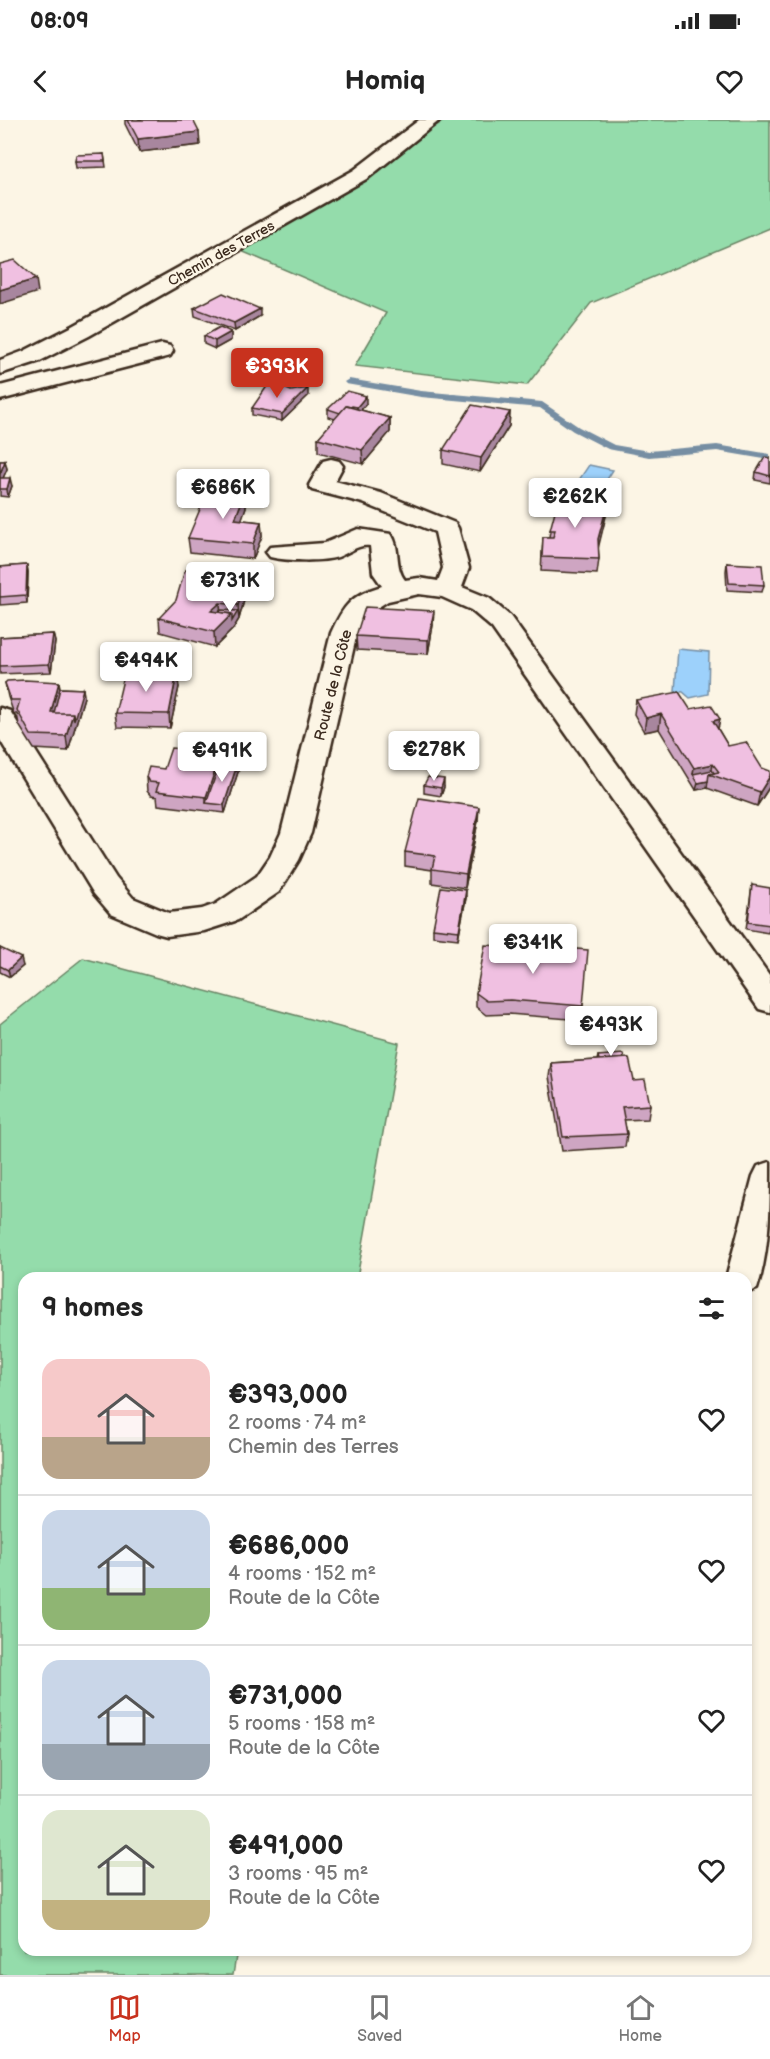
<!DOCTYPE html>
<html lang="en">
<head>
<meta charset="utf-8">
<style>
  :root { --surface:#fff; --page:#f2f2f2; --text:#222; --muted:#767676; --line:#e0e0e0; --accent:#c8321e }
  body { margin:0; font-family:"Balsamiq Sans",sans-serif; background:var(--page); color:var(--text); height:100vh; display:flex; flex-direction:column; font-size:22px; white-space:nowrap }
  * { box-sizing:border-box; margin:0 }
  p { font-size:20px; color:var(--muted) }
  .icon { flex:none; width:33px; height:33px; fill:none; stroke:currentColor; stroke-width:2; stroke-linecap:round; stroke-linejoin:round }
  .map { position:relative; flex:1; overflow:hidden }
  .drawer { position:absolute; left:18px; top:1152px; width:734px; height:684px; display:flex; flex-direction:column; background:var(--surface); border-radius:18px; box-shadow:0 3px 9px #0003 }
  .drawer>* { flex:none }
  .price { position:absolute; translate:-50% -51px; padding:0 14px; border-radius:6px; background:#fff; color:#222; font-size:20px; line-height:39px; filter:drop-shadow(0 2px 3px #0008) }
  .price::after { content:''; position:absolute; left:50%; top:36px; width:18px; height:14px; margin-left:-9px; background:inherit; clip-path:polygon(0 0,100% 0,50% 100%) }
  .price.current { background:var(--accent); color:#fff }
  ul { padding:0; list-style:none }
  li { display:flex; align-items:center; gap:18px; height:150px; padding:0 24px }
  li+li { border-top:2px solid var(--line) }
  li span { display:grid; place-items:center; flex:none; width:168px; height:120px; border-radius:18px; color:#555 }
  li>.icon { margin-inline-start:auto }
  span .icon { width:72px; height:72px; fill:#fffc; stroke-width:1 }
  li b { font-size:26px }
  h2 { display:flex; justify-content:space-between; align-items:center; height:72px; padding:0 24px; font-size:26px }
  .status { display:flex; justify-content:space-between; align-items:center; height:42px; padding:0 30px; background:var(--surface); direction:ltr }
  .status svg { height:16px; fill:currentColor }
  header { display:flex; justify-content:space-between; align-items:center; height:78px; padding:0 24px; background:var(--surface); font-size:27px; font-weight:700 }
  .menu { display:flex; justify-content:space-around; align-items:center; height:84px; border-top:2px solid var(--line); background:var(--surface); font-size:16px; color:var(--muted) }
  .menu a { display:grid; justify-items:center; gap:3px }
  .menu .current { color:var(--accent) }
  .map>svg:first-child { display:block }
  .green { fill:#94dcab; stroke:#688364; stroke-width:1.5 }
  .water { fill:#9dd1fb; stroke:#768ea3; stroke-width:1.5 }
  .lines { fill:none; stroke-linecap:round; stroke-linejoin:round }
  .stream { fill:#768ea3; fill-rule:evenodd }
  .minor-casing { stroke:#3b2a1e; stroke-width:5 }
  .minor { fill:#fcf5e5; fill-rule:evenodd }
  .wall { fill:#cea5c2; stroke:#3b2a1e; stroke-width:1.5 }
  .shaded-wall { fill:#a8869e; stroke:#3b2a1e; stroke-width:1.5 }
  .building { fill:#f0c0e1; stroke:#3b2a1e; stroke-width:1.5 }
  .labels { text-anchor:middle; stroke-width:5; stroke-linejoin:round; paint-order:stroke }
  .far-street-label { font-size:14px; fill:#3b2a1e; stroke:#fcf5e5 }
  .street-label { font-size:15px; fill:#3b2a1e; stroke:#fcf5e5 }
</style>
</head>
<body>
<div class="status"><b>08:09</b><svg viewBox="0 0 49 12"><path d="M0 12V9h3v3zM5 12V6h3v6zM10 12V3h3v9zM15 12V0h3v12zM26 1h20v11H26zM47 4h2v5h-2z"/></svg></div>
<header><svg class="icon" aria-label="back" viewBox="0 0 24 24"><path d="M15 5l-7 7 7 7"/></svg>Homiq<svg class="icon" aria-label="heart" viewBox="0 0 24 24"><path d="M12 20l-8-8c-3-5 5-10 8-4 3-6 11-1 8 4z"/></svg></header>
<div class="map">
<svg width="770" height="1855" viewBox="0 0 770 1855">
  <rect width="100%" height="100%" fill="#fcf5e5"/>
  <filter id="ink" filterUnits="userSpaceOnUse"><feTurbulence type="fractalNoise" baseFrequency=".0167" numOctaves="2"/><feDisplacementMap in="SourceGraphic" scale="12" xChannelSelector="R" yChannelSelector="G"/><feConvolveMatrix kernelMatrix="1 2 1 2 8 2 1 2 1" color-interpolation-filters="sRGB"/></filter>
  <g filter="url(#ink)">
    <g class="green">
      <path d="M 445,0 L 770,0 L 770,108 L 591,183 L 527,265 L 355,246 L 386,193 L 239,130 Z"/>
      <path d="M 83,838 L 399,923 L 357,1158 L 24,1158 L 24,1830 L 237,1830 L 233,1855 L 0,1855 L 0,904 Z"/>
    </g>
    <g class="water">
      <path d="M 589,345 L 613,350 L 596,377 L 566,373 L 564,370 L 575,366 Z"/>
      <path d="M 678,529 L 709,532 L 708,574 L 690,578 L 683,572 L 675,571 Z"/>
    </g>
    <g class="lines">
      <path class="stream" d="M 349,259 L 421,271 L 542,282 L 579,307 L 614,325 L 649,331 L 717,325 L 770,334 L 770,340 L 717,331 L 649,337 L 608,329 L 573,311 L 540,288 L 421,277 L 346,264 L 344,262 Z"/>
      <defs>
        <g id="minor">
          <path d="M 419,0 L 440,0 L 368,58 L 89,216 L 40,241 L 0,254 L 0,240 L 24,231 L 73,206 L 354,50 Z"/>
          <path d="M 162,224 L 170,226 L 173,231 L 170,236 L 0,280 L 0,266 Z"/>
          <path d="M 331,339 L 339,341 L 343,346 L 335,361 L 381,373 L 455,403 L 458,408 L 469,448 L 462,467 L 489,478 L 510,496 L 770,856 L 770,892 L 759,889 L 492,508 L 471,490 L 442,477 L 419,474 L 388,481 L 366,495 L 357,513 L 311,713 L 299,740 L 279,772 L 238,800 L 204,811 L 167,816 L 156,813 L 111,794 L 94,774 L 0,620 L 0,588 L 10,591 L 116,758 L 133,778 L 169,793 L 202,789 L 216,784 L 257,756 L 270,737 L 281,713 L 331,513 C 344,485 351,475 382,466 L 373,453 L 370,426 C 358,424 350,432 338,437 C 323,442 286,441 270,437 L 266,432 L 270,427 L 325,423 L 358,409 L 391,414 C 401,428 394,446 405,460 L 419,458 L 438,461 L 443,448 L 435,412 L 363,383 L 312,370 L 309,365 L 323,341 Z"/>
          <path d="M 770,1042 C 770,1084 770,1130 757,1169 L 746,1173 L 746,1158 L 726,1158 L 753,1056 L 758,1046 Z"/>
        </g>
      </defs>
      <use href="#minor" class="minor-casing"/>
      <use href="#minor" class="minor"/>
    </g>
    <g class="wall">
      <path d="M 125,0 L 193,0 L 200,25 L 139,32 L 125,4 Z"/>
      <path d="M 104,34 L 106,47 L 76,48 L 75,41 Z"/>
      <path d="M 194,188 L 260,196 L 235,211 L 195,196 Z"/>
      <path d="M 231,212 L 231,220 L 215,229 L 204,224 L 204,216 Z"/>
      <path d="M 308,276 L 282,301 L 252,295 L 252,288 Z"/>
      <path d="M 366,284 L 361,290 L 390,298 L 390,312 L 363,344 L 318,332 L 318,318 L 335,299 L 328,297 L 328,289 Z"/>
      <path d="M 510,292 L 509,306 L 480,352 L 443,344 L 443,330 Z"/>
      <path d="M 770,338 L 770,363 L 755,360 L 756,352 Z"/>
      <path d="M 0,341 L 5,341 L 7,349 L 3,358 L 12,366 L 8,377 L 0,376 Z"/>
      <path d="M 246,387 L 241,400 L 261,402 L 262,416 L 253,439 L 190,432 L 188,418 Z"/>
      <path d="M 606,396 L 598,426 L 599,439 L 597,454 L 541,451 L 543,417 L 549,417 L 550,410 Z"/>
      <path d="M 727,443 L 764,465 L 762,472 L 727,470 L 726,451 Z"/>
      <path d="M 27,445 L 28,452 L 27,483 L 0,485 L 0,447 Z"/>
      <path d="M 247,469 L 239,499 L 233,509 L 215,527 L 160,512 L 159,498 Z"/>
      <path d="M 433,505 L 428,534 L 357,530 L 356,516 Z"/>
      <path d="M 53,514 L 55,522 L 51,552 L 0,554 L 0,517 Z"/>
      <path d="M 144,534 L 145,541 L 142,551 L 179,567 L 170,608 L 117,607 L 115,593 Z"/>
      <path d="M 59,562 L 60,568 L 83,569 L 84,577 L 68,631 L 34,629 L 19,605 L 17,594 L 14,594 L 8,577 L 5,563 Z"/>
      <path d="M 636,580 L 690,589 L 720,599 L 718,609 L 728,626 L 770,666 L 757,686 L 707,668 L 696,670 L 659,609 L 644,612 L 634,594 Z"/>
      <path d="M 221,633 L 221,640 L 238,642 L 239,649 L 225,693 L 158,685 L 157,677 L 151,676 L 147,671 L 146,657 L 164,649 Z"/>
      <path d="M 424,665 L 444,667 L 441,676 L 424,673 Z"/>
      <path d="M 478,701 L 465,768 L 432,763 L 432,750 L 405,746 L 405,732 Z"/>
      <path d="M 752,765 L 770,805 L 768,813 L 746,809 Z"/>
      <path d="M 466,778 L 458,819 L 433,816 L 433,808 Z"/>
      <path d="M 0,828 L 23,846 L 10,857 L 0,852 Z"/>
      <path d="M 476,873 L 583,886 L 581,900 L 509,894 L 486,895 L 476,887 Z"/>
      <path d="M 598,936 L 624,939 L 634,961 L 650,985 L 648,999 L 624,1000 L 627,1014 L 625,1027 L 562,1031 L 549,957 L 551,943 L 597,940 Z"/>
    </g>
    <g class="shaded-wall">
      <path d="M 199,12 L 200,25 L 139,32 L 138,19 Z"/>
      <path d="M 36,159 L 38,172 L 0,184 L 0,170 Z"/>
      <path d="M 260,189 L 260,196 L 235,211 L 234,203 Z"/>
      <path d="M 231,212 L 231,220 L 215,229 L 215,221 Z"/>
      <path d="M 308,268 L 308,276 L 282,301 L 282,294 Z"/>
      <path d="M 366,276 L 366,284 L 357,294 L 357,287 Z"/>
      <path d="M 510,292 L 509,306 L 480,352 L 481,338 Z"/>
      <path d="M 390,298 L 390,312 L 363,344 L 362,330 Z"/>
      <path d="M 5,341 L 7,349 L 0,365 L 0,354 Z"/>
      <path d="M 10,358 L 12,366 L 8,377 L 7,369 Z"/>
      <path d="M 245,373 L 246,387 L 237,413 L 235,399 Z"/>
      <path d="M 608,382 L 606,396 L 597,433 L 598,419 Z"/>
      <path d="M 261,402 L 262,416 L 253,439 L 253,424 Z"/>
      <path d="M 27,445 L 28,452 L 27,483 L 26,475 Z"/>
      <path d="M 246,455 L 247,469 L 239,499 L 238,485 Z"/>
      <path d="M 220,483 L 221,498 L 211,491 Z"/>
      <path d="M 238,491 L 239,499 L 233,509 L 215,527 L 214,512 L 232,494 Z"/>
      <path d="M 434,491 L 433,505 L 428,534 L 428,520 Z"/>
      <path d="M 53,514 L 55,522 L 51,552 L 49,544 Z"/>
      <path d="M 144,534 L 145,541 L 138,565 L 137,558 Z"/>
      <path d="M 177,553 L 179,567 L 170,608 L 169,594 Z"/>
      <path d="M 59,562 L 61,576 L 52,599 L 51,592 Z"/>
      <path d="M 83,569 L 84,577 L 68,631 L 66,616 L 73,593 Z"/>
      <path d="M 661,594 L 659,609 L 644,612 L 646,598 Z"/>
      <path d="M 720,599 L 717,613 L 713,601 Z"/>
      <path d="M 221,633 L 222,648 L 206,683 L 206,677 Z"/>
      <path d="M 238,642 L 239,649 L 225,693 L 224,685 Z"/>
      <path d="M 713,644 L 711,655 L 709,654 L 693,654 L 694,648 Z"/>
      <path d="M 770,656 L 770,666 L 757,686 L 760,672 Z"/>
      <path d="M 444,659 L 444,667 L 441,676 L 441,668 Z"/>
      <path d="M 708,661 L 707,668 L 696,670 L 698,663 Z"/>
      <path d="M 479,687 L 478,701 L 465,768 L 466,754 Z"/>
      <path d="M 466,770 L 466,778 L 458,819 L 459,811 Z"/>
      <path d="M 21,838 L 23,846 L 10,857 L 8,850 Z"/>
    </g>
    <g class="building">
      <path d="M 128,0 L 193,0 L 199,12 L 138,19 Z"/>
      <path d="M 104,34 L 105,41 L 75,41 L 76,35 Z"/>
      <path d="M 15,140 L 36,159 L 0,170 L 0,144 Z"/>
      <path d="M 223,173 L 260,189 L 234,203 L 194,188 Z"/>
      <path d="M 220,207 L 231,212 L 215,221 L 204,216 Z"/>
      <path d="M 270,262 L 291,271 L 308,268 L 282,294 L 252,288 Z"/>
      <path d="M 347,271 L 366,276 L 357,287 L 352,286 L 351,287 L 346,286 L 340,293 L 328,289 Z"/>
      <path d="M 472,285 L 510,292 L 481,338 L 443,330 Z"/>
      <path d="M 346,286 L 390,298 L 362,330 L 318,318 Z"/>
      <path d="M 765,337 L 770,338 L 770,356 L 756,352 Z"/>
      <path d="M 0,341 L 5,341 L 0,354 Z"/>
      <path d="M 0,358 L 10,358 L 7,369 L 0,369 Z"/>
      <path d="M 208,370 L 245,373 L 235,399 L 261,402 L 253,424 L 188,418 Z"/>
      <path d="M 559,376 L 608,382 L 598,419 L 599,439 L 542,437 L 543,417 L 553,417 L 555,410 L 550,410 Z"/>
      <path d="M 727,443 L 762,445 L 764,465 L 729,463 Z"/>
      <path d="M 27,445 L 26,475 L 0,477 L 0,447 Z"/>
      <path d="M 185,450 L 246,455 L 238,485 L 220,483 L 211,491 L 232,494 L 214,512 L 159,498 L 176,480 Z"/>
      <path d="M 365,487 L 434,491 L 428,520 L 356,516 Z"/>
      <path d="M 221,490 L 238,491 L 232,501 L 232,494 L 218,492 Z"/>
      <path d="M 53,514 L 49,544 L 0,546 L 0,517 Z"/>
      <path d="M 129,533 L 144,534 L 139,551 L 125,551 L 123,557 Z"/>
      <path d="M 125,551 L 177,553 L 169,594 L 115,593 Z"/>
      <path d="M 25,560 L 59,562 L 51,592 L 73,593 L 66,616 L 31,615 L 17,590 L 20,580 L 11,580 L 5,563 L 7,561 Z"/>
      <path d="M 60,568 L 83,569 L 74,600 L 73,593 L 54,593 Z"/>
      <path d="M 679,572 L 690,589 L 711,585 L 720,599 L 713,601 L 728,626 L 746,622 L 762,648 L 770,651 L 770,656 L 760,672 L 709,654 L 719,652 L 713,644 L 694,648 L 661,594 L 646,598 L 636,580 Z"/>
      <path d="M 171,628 L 221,633 L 206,677 L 156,671 L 159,663 L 149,662 L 146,657 L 149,647 L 164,649 Z"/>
      <path d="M 221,640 L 238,642 L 224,685 L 206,683 Z"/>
      <path d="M 712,650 L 714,653 L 709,654 L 708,661 L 698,663 L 693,654 Z"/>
      <path d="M 428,657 L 444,659 L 441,668 L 424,665 Z"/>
      <path d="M 419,678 L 479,687 L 466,754 L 432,749 L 435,736 L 405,732 Z"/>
      <path d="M 752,765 L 770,768 L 770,805 L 748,802 Z"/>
      <path d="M 441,767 L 466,770 L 459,811 L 433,808 Z"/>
      <path d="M 517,824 L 588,830 L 583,886 L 510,880 L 487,881 L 476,873 L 485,825 L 517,827 Z"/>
      <path d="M 0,828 L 21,838 L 8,850 L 0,846 Z"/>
      <path d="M 623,934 L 624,939 L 599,940 L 598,936 Z"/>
      <path d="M 629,938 L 634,961 L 645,960 L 650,985 L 622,987 L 627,1014 L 563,1017 L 551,943 Z"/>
    </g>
  </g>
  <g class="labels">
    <g class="far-street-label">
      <text transform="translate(221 133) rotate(-29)" y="5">Chemin des Terres</text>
    </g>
    <g class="street-label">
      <text transform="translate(333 565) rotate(-76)" y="5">Route de la Côte</text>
    </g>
  </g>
</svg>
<b class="price current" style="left:277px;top:279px">€393K</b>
<b class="price" style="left:223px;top:400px">€686K</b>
<b class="price" style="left:575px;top:409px">€262K</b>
<b class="price" style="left:230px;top:493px">€731K</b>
<b class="price" style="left:146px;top:573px">€494K</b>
<b class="price" style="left:434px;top:662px">€278K</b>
<b class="price" style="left:222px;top:663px">€491K</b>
<b class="price" style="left:533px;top:855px">€341K</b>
<b class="price" style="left:611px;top:937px">€493K</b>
<section class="drawer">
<h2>9 homes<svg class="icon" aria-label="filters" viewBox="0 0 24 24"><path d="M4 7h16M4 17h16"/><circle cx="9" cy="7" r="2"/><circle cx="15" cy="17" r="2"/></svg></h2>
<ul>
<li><span style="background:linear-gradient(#f6c9c9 65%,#b9a48a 0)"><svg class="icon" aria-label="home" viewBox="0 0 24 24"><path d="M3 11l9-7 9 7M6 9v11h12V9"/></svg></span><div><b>€393,000</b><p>2 rooms · 74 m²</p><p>Chemin des Terres</p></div><svg class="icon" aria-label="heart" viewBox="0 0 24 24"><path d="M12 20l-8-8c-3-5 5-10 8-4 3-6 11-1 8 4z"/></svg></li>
<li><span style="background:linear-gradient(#c9d6e8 65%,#8fb573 0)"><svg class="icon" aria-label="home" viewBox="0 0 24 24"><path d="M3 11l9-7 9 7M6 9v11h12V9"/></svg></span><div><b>€686,000</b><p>4 rooms · 152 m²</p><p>Route de la Côte</p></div><svg class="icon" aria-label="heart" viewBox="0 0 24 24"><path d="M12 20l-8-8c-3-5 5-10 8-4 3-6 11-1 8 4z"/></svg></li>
<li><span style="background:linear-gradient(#c9d6e8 70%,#9aa5b1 0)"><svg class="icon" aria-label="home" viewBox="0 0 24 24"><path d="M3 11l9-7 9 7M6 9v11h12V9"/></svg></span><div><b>€731,000</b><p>5 rooms · 158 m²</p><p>Route de la Côte</p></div><svg class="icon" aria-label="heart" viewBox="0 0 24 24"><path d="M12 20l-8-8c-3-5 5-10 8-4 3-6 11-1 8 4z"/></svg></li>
<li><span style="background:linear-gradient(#dfe7d0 75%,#c2b280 0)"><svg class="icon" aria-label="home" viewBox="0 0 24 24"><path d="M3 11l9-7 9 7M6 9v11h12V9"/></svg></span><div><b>€491,000</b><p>3 rooms · 95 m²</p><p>Route de la Côte</p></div><svg class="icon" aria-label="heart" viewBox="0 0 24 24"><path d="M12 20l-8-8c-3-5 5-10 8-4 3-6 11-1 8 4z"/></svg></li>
</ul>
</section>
</div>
<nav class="menu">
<a class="current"><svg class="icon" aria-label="map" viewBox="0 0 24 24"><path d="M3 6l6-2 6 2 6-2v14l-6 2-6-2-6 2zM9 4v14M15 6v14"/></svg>Map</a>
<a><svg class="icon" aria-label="saved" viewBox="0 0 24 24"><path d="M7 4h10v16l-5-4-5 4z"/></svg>Saved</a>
<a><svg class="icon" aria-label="home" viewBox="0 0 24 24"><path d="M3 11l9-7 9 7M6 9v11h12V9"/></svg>Home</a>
</nav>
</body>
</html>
